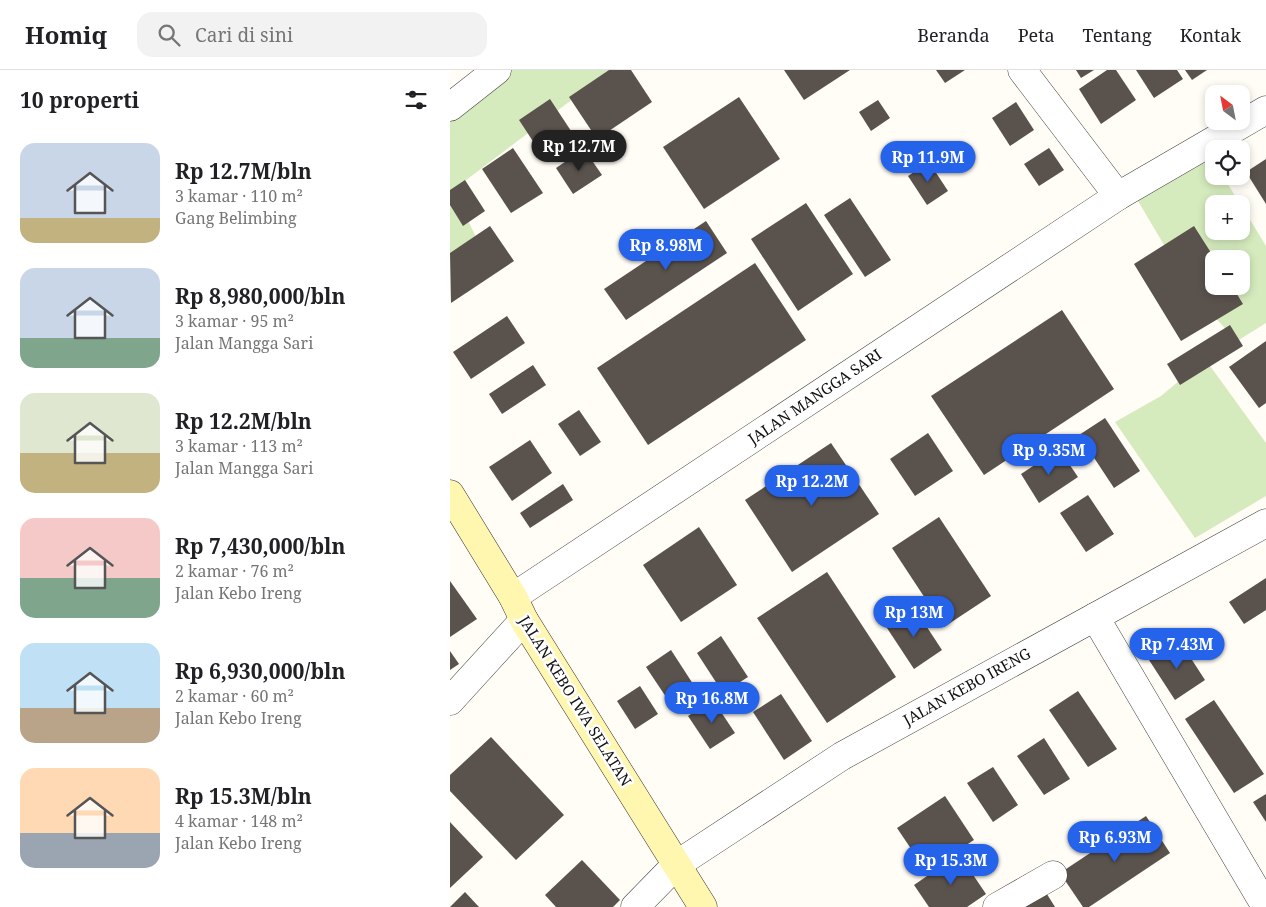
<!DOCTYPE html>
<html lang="id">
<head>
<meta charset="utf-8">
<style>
  :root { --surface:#fff; --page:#f2f2f2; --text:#202124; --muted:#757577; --line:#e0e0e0; --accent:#2563eb }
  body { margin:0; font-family:"Noto Serif",serif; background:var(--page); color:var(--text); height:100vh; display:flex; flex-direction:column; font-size:19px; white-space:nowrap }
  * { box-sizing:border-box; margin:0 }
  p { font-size:16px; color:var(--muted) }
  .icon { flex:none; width:28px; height:28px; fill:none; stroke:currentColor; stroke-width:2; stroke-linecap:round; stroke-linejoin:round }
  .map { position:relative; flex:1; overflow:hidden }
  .drawer { display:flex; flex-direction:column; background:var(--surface); width:450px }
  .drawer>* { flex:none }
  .needle { width:32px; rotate:328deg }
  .tools { position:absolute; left:755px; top:15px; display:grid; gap:10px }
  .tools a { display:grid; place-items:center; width:45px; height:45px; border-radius:10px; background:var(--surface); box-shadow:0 2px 8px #0003; font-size:25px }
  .price { position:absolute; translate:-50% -42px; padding:0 11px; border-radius:18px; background:var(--accent); color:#fff; font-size:16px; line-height:32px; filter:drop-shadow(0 1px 2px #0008) }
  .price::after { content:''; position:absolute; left:50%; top:30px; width:15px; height:11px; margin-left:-8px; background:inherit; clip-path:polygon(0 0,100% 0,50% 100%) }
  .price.current { background:#222; color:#fff }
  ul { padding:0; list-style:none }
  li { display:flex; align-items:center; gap:15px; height:125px; padding:0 20px }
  li span { display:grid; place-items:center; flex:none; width:140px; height:100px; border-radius:15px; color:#555 }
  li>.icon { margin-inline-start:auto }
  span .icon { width:60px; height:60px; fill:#fffc; stroke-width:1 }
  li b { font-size:21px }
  h2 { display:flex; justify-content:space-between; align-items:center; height:60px; padding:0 20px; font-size:21px }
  header { display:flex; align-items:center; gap:30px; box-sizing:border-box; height:70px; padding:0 25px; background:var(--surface); border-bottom:1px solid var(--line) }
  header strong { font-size:24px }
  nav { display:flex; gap:28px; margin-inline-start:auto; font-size:18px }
  .search { width:350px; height:45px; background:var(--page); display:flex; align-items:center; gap:12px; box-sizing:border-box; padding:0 18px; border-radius:15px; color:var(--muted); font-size:19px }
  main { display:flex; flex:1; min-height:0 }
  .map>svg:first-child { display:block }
  .green { fill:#d5ebbd; fill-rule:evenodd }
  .building { fill:#5a524d }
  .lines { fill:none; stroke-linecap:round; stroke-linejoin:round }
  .street-casing { stroke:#444; stroke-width:29 }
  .secondary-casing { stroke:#333; stroke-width:29 }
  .street { stroke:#fff; stroke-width:28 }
  .secondary { stroke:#fff6b0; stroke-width:28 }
  .labels { text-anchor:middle; stroke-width:5; stroke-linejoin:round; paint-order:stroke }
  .street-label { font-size:15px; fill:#111; stroke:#fff }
</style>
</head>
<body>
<header>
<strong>Homiq</strong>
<div class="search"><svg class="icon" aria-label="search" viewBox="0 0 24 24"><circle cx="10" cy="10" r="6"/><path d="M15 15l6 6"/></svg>Cari di sini</div>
<nav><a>Beranda</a><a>Peta</a><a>Tentang</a><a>Kontak</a></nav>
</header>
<main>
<section class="drawer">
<h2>10 properti<svg class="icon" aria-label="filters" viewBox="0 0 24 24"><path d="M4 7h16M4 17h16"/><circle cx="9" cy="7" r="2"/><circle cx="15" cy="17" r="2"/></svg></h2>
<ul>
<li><span style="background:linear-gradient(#c9d6e8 75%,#c2b280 0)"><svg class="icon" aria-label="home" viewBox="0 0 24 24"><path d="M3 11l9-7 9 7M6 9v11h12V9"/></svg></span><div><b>Rp 12.7M/bln</b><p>3 kamar · 110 m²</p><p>Gang Belimbing</p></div></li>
<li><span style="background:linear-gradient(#c9d6e8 70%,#7fa58c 0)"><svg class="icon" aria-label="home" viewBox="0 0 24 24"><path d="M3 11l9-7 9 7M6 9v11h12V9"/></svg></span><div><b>Rp 8,980,000/bln</b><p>3 kamar · 95 m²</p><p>Jalan Mangga Sari</p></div></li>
<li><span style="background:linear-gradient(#dfe7d0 60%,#c2b280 0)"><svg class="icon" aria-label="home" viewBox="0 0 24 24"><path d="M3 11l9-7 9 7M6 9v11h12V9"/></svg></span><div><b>Rp 12.2M/bln</b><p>3 kamar · 113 m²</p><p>Jalan Mangga Sari</p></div></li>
<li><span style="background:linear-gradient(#f6c9c9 60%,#7fa58c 0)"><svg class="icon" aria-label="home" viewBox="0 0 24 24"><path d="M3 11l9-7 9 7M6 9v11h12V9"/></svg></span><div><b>Rp 7,430,000/bln</b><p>2 kamar · 76 m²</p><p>Jalan Kebo Ireng</p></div></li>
<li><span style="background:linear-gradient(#bfe0f5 65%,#b9a48a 0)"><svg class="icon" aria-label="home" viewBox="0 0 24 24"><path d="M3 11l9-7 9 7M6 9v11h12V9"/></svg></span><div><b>Rp 6,930,000/bln</b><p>2 kamar · 60 m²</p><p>Jalan Kebo Ireng</p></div></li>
<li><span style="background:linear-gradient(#ffd9b3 65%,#9aa5b1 0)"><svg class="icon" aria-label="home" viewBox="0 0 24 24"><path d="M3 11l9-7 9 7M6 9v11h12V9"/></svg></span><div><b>Rp 15.3M/bln</b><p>4 kamar · 148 m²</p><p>Jalan Kebo Ireng</p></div></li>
</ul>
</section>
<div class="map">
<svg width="816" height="837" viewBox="0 0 816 837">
  <rect width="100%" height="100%" fill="#fffdf5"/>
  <g class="green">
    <path d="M 37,0 L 161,0 L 3,120 L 29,173 L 0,185 L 0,25 Z"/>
    <path d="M 752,71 L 764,91 L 764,106 L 773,106 L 790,134 L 764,134 L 764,161 L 791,161 L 791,135 L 816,176 L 816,253 L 787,271 L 743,224 L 678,114 ZM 764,189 L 791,189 L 791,216 L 764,216 Z"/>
    <path d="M 755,289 L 816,373 L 816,426 L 745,468 L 665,352 L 711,326 Z"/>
  </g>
  <g class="building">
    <path d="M 159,0 L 181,0 L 202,32 L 147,69 L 119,27 Z"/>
    <path d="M 334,0 L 400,0 L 354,30 Z"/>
    <path d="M 486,0 L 515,0 L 495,13 Z"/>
    <path d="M 626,0 L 644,0 L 631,8 Z"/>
    <path d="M 657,0 L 666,0 L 686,30 L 651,54 L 629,19 Z"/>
    <path d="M 686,0 L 727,0 L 733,9 L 704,28 Z"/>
    <path d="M 735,0 L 757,0 L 742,10 Z"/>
    <path d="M 289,27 L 330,89 L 254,139 L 213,77 Z"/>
    <path d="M 100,29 L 125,67 L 94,88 L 69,50 Z"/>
    <path d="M 428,30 L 440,48 L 421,61 L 409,42 Z"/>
    <path d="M 566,32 L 584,60 L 560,76 L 542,48 Z"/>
    <path d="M 63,78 L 93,123 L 61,143 L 32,99 Z"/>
    <path d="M 599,78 L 614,100 L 589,116 L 574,94 Z"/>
    <path d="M 134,79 L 152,105 L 123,124 L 106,98 Z"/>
    <path d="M 816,89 L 816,134 L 796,102 Z"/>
    <path d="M 479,92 L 498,121 L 477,135 L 458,106 Z"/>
    <path d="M 15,110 L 35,141 L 13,156 L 0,135 L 0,120 Z"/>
    <path d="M 400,128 L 441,190 L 415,207 L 374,145 Z"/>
    <path d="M 356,133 L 403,204 L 348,241 L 301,169 Z"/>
    <path d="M 256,151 L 277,183 L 176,250 L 154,219 Z"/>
    <path d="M 40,156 L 64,191 L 1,233 L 0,183 Z"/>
    <path d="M 744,156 L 765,189 L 764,189 L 764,216 L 782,216 L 793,234 L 731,271 L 684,194 Z"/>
    <path d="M 305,193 L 356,270 L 198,375 L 147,298 Z"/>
    <path d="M 612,240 L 664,319 L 534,405 L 481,326 Z"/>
    <path d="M 57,246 L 75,273 L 21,309 L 3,282 Z"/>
    <path d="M 780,255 L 793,276 L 730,315 L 717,294 Z"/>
    <path d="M 816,271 L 816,333 L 809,338 L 779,297 Z"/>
    <path d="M 83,295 L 96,315 L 52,344 L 39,324 Z"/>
    <path d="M 129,340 L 151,372 L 130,386 L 108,354 Z"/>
    <path d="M 655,348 L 690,401 L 664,418 L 629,365 Z"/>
    <path d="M 478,363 L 503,401 L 465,426 L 440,389 Z"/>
    <path d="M 80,370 L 102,403 L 62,431 L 39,397 Z"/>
    <path d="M 381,373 L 429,444 L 342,502 L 295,430 Z"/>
    <path d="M 609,379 L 628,407 L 589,433 L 571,404 Z"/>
    <path d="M 113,414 L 123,430 L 80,458 L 70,443 Z"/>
    <path d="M 638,425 L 664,464 L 636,482 L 610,443 Z"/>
    <path d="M 489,447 L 541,526 L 494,557 L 442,478 Z"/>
    <path d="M 249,457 L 287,515 L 231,552 L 193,495 Z"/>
    <path d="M 377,502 L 446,607 L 377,653 L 307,548 Z"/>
    <path d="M 816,508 L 816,540 L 794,554 L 779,532 Z"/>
    <path d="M 0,511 L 27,549 L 0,567 Z"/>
    <path d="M 463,536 L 492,580 L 464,599 L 435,555 Z"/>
    <path d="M 271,566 L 298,607 L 273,623 L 247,583 Z"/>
    <path d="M 729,570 L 755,610 L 725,630 L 699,590 Z"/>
    <path d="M 221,580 L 245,617 L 220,633 L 196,597 Z"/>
    <path d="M 0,581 L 9,594 L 0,600 Z"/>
    <path d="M 190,616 L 208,644 L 185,659 L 167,631 Z"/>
    <path d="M 628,621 L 667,679 L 638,697 L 599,640 Z"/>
    <path d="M 331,624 L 362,671 L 334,690 L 303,642 Z"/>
    <path d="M 263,630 L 285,663 L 260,679 L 238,646 Z"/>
    <path d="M 764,630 L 814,704 L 784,723 L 735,649 Z"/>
    <path d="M 41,667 L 114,745 L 66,790 L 0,721 L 0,705 Z"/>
    <path d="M 594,668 L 620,709 L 594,725 L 567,686 Z"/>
    <path d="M 543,697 L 568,735 L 543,752 L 517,713 Z"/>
    <path d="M 816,724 L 816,752 L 803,732 Z"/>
    <path d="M 495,726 L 524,770 L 476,801 L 447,758 Z"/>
    <path d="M 696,746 L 720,783 L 639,837 L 633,837 L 610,803 Z"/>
    <path d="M 0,752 L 33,787 L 0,818 Z"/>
    <path d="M 509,784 L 536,824 L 517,837 L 479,837 L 464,815 Z"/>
    <path d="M 132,790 L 170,830 L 163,837 L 106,837 L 95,825 Z"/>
    <path d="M 595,821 L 605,837 L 571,837 Z"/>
    <path d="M 15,822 L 29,837 L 0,837 Z"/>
  </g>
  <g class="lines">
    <defs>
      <g id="street">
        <path d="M 572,0 L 668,126"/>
        <path d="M 0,37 L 47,0"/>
        <path d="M 63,527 L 668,126 L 816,40"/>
        <path d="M 645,547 L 816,837"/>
        <path d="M 0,631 L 74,550"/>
        <path d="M 185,837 L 226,795 L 392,686 L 816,453"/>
        <path d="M 547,837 L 603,805"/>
      </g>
      <path id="secondary" d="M 0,424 L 63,527 L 74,550 L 253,837"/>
    </defs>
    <use href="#street" class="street-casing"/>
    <use href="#secondary" class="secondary-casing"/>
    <use href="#street" class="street"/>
    <use href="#secondary" class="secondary"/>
  </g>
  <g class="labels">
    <g class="street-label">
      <text transform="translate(365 327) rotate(-34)" y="5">JALAN MANGGA SARI</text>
      <text transform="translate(517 617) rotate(-29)" y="5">JALAN KEBO IRENG</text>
      <text transform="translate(125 631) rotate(58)" y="5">JALAN KEBO IWA SELATAN</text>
    </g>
  </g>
</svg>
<div class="tools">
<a><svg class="needle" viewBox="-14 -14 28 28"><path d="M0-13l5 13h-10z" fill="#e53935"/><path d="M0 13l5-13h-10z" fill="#757577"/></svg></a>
<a><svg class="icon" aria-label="locate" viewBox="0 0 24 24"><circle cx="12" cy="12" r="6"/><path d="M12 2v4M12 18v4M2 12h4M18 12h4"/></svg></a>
<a>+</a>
<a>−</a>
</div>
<b class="price current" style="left:129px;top:102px">Rp 12.7M</b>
<b class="price" style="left:478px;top:113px">Rp 11.9M</b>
<b class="price" style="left:216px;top:201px">Rp 8.98M</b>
<b class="price" style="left:599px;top:406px">Rp 9.35M</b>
<b class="price" style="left:362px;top:437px">Rp 12.2M</b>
<b class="price" style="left:464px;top:568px">Rp 13M</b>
<b class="price" style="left:727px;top:600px">Rp 7.43M</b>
<b class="price" style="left:262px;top:654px">Rp 16.8M</b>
<b class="price" style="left:665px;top:793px">Rp 6.93M</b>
<b class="price" style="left:501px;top:816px">Rp 15.3M</b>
</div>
</main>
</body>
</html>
